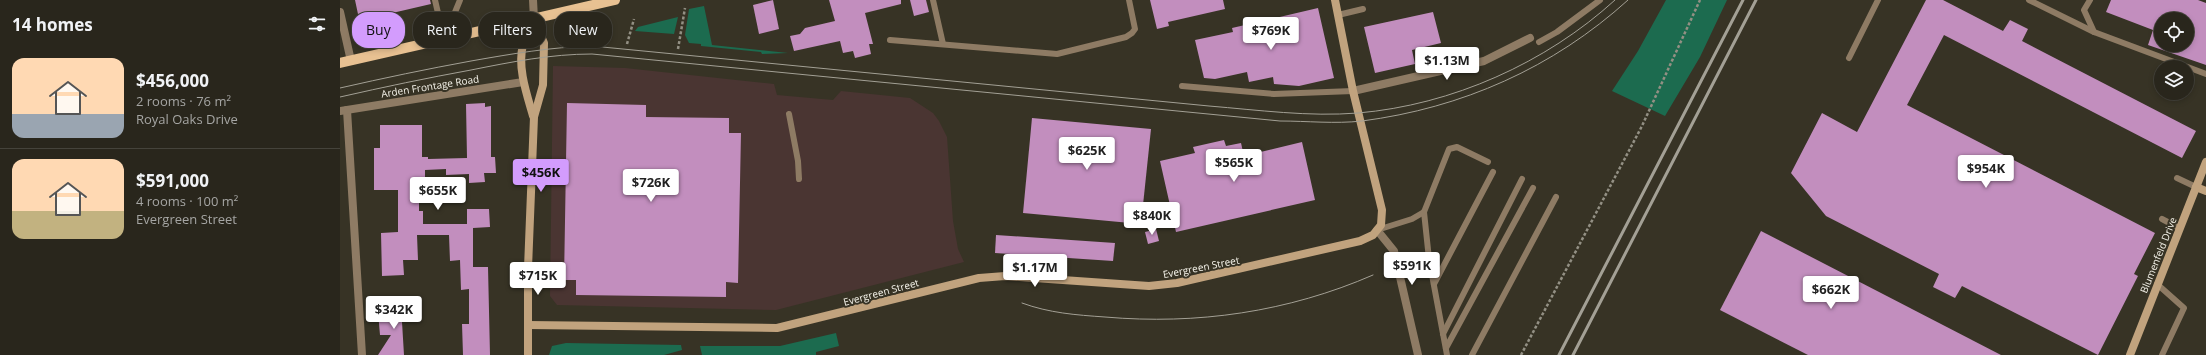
<!DOCTYPE html>
<html lang="en">
<head>
<meta charset="utf-8">
<style>
  :root { --surface:#29261c; --page:#353229; --text:#f1f3f6; --muted:#a5a5a3; --line:#45433b; --accent:#d39cfd }
  body { margin:0; font-family:"Open Sans",sans-serif; background:var(--page); color:var(--text); height:100vh; display:flex; flex-direction:column; font-size:15px; white-space:nowrap }
  * { box-sizing:border-box; margin:0 }
  p { font-size:13px; color:var(--muted) }
  .icon { flex:none; width:22px; height:22px; fill:none; stroke:currentColor; stroke-width:2; stroke-linecap:round; stroke-linejoin:round }
  .map { position:relative; flex:1; overflow:hidden }
  .panel { display:flex; flex-direction:column; background:var(--surface); width:340px }
  .panel>* { flex:none }
  .banner { position:absolute; left:12px; top:12px; width:380px; height:36px; display:flex; gap:8px }
  .controls { position:absolute; left:1814px; top:12px; display:grid; gap:8px }
  .controls a { display:grid; place-items:center; width:40px; height:40px; border-radius:50%; background:var(--surface); box-shadow:0 2px 6px #0003,0 0 0 1px var(--line); font-size:20px }
  .price { position:absolute; translate:-50% -34px; padding:0 9px; border-radius:4px; background:#fff; color:#222; font-size:13px; line-height:26px; filter:drop-shadow(0 1px 2px #0008) }
  .price::after { content:''; position:absolute; left:50%; top:24px; width:12px; height:9px; margin-left:-6px; background:inherit; clip-path:polygon(0 0,100% 0,50% 100%) }
  .price.on { background:var(--accent); color:#111 }
  ul { padding:0; list-style:none }
  li { display:flex; align-items:center; gap:12px; height:100px; padding:0 12px }
  li+li { border-top:1px solid var(--line) }
  li span { display:grid; place-items:center; flex:none; width:112px; height:80px; border-radius:12px; color:#555 }
  li>.icon { margin-inline-start:auto }
  span .icon { width:48px; height:48px; fill:#fffc; stroke-width:1 }
  li b { font-size:17px }
  h2 { display:flex; justify-content:space-between; align-items:center; height:48px; padding:0 12px; font-size:17px }
  .pill { padding:0 14px; border-radius:16px; background:var(--surface); box-shadow:0 2px 6px #0003,0 0 0 1px var(--line); font-size:14px; line-height:36px }
  .pill.on { background:var(--accent); color:#111 }
  main { display:flex; flex:1; min-height:0 }
  .map>svg:first-child { display:block }
  .commercial { fill:#4a3532 }
  .green { fill:#1c6b4f }
  .building { fill:#c28ebe; fill-rule:evenodd }
  .lines { fill:none; stroke-linecap:round; stroke-linejoin:round }
  .path { stroke:#939084; stroke-width:2.5; stroke-dasharray:3 2; stroke-linecap:butt }
  .lane { stroke:#8e7b64; stroke-width:6 }
  .street { stroke:#8e7b64; stroke-width:8 }
  .secondary { stroke:#c1a37e; stroke-width:8 }
  .primary { stroke:#e8c192; stroke-width:10 }
  .tram { stroke:#a3a095; stroke-width:1 }
  .rail { stroke:#a3a095; stroke-width:3 }
  .labels { text-anchor:middle; stroke-width:4; stroke-linejoin:round; paint-order:stroke }
  .street-label { font-size:10px; fill:#f7f5ec; stroke:#373325 }
</style>
</head>
<body>
<main>
<section class="panel">
<h2>14 homes<svg class="icon" aria-label="filters" viewBox="0 0 24 24"><path d="M4 7h16M4 17h16"/><circle cx="9" cy="7" r="2"/><circle cx="15" cy="17" r="2"/></svg></h2>
<ul>
<li><span style="background:linear-gradient(#ffd9b3 70%,#9aa5b1 0)"><svg class="icon" aria-label="home" viewBox="0 0 24 24"><path d="M3 11l9-7 9 7M6 9v11h12V9"/></svg></span><div><b>$456,000</b><p>2 rooms · 76 m²</p><p>Royal Oaks Drive</p></div></li>
<li><span style="background:linear-gradient(#ffd9b3 65%,#c2b280 0)"><svg class="icon" aria-label="home" viewBox="0 0 24 24"><path d="M3 11l9-7 9 7M6 9v11h12V9"/></svg></span><div><b>$591,000</b><p>4 rooms · 100 m²</p><p>Evergreen Street</p></div></li>
</ul>
</section>
<div class="map">
<svg width="1866" height="355" viewBox="0 0 1866 355">
  <rect width="100%" height="100%" fill="#373325"/>
  <path class="commercial" d="M 213,66 L 285,68 L 425,83 L 434,84 L 437,95 L 493,100 L 501,91 L 570,98 L 593,113 L 599,121 L 607,137 L 613,221 L 618,249 L 624,262 L 436,310 L 217,305 L 210,296 Z"/>
  <g class="green">
    <path d="M 1326,0 L 1387,0 L 1360,57 L 1325,116 L 1272,91 L 1298,51 Z"/>
    <path d="M 364,6 L 372,45 L 448,53 L 422,54 L 421,52 L 361,46 L 361,44 L 349,43 L 345,35 L 349,9 Z"/>
    <path d="M 338,17 L 334,34 L 295,31 L 298,27 Z"/>
    <path d="M 496,333 L 499,346 L 476,352 L 476,355 L 362,355 L 360,346 L 440,346 Z"/>
    <path d="M 226,343 L 341,345 L 342,350 L 324,355 L 209,355 L 212,346 Z"/>
  </g>
  <g class="building">
    <path d="M 15,0 L 90,0 L 91,4 L 48,14 L 51,27 L 22,33 Z"/>
    <path d="M 433,0 L 439,29 L 419,34 L 413,5 Z"/>
    <path d="M 489,0 L 561,0 L 561,4 L 525,13 L 533,44 L 529,44 L 531,54 L 515,58 L 513,51 L 503,53 L 500,41 L 454,51 L 450,36 L 460,34 L 465,28 L 495,21 Z"/>
    <path d="M 570,0 L 586,0 L 589,12 L 574,16 Z"/>
    <path d="M 810,0 L 883,0 L 885,9 L 828,22 L 829,26 L 817,29 Z"/>
    <path d="M 1586,0 L 1603,0 L 1663,31 L 1670,20 L 1688,29 L 1682,41 L 1856,131 L 1842,158 L 1604,35 L 1567,105 L 1815,233 L 1794,274 L 1798,276 L 1758,355 L 1622,286 L 1615,298 L 1593,287 L 1599,274 L 1486,216 L 1451,173 L 1482,113 L 1517,132 Z"/>
    <path d="M 1771,0 L 1858,0 L 1866,3 L 1866,65 L 1808,45 L 1813,30 L 1766,12 ZM 1821,19 L 1847,19 L 1847,45 L 1821,45 Z"/>
    <path d="M 978,8 L 994,78 L 959,86 L 934,84 L 933,77 L 909,82 L 907,72 L 875,79 L 864,78 L 855,40 L 893,32 L 892,28 Z"/>
    <path d="M 1093,12 L 1101,43 L 1072,50 L 1075,64 L 1035,73 L 1024,27 Z"/>
    <path d="M 145,103 L 145,107 L 151,106 L 151,157 L 155,157 L 156,173 L 144,173 L 145,182 L 129,183 L 129,174 L 106,175 L 106,169 L 85,170 L 85,184 L 79,184 L 79,211 L 83,211 L 83,224 L 127,224 L 127,209 L 149,209 L 150,227 L 133,228 L 133,267 L 148,267 L 150,355 L 123,355 L 122,324 L 129,324 L 129,289 L 121,290 L 120,260 L 110,261 L 109,235 L 77,235 L 78,260 L 63,260 L 64,275 L 42,276 L 41,233 L 58,232 L 58,190 L 34,190 L 34,148 L 40,148 L 40,125 L 82,125 L 82,157 L 88,157 L 88,159 L 127,158 L 126,104 Z"/>
    <path d="M 227,103 L 306,105 L 306,117 L 389,118 L 389,133 L 401,133 L 398,283 L 386,282 L 386,297 L 236,295 L 236,280 L 224,280 Z"/>
    <path d="M 692,118 L 811,129 L 801,224 L 683,213 Z"/>
    <path d="M 884,140 L 886,146 L 901,143 L 904,156 L 962,142 L 975,200 L 836,232 L 820,161 L 855,153 L 853,147 Z"/>
    <path d="M 816,229 L 819,241 L 808,244 L 805,232 Z"/>
    <path d="M 1421,231 L 1661,355 L 1468,355 L 1380,310 Z"/>
    <path d="M 656,235 L 775,243 L 773,261 L 655,253 Z"/>
    <path d="M 74,309 L 75,321 L 62,322 L 64,355 L 38,355 L 51,335 L 40,335 L 38,312 Z"/>
  </g>
  <g class="lines">
    <g class="path">
      <path d="M 287,44 L 294,19"/>
      <path d="M 338,49 L 345,8"/>
      <path d="M 1181,355 L 1302,126 L 1360,0"/>
    </g>
    <g class="lane">
      <path d="M 95,0 L 104,39"/>
      <path d="M 593,0 L 603,44"/>
      <path d="M 1689,0 L 1754,32"/>
      <path d="M 1750,0 L 1744,10 L 1754,32 L 1866,74"/>
      <path d="M 998,15 L 1023,9"/>
      <path d="M 104,39 L 120,0"/>
      <path d="M 550,40 L 717,54 L 786,37 L 792,33 L 795,29 L 789,0"/>
      <path d="M 1199,42 L 1217,32 L 1260,0"/>
      <path d="M 1509,58 L 1538,0"/>
      <path d="M 842,86 L 934,94 L 1013,91"/>
      <path d="M 449,114 L 458,161 L 459,179"/>
      <path d="M 1837,178 L 1856,187"/>
      <path d="M 1084,212 L 1089,259 L 1107,355"/>
      <path d="M 1822,219 L 1839,228"/>
      <path d="M 1037,230 L 1072,219 L 1084,212 L 1109,149 L 1117,147 L 1148,162"/>
      <path d="M 1094,284 L 1153,172"/>
      <path d="M 1817,284 L 1844,308 L 1822,355"/>
      <path d="M 1103,334 L 1182,179"/>
      <path d="M 1106,348 L 1193,188"/>
      <path d="M 1132,355 L 1216,197"/>
    </g>
    <g class="street">
      <path d="M 193,0 L 194,19"/>
      <path d="M 0,12 L 11,61"/>
      <path d="M 1013,91 L 1144,61 L 1190,38"/>
      <path d="M 7,110 L 22,355"/>
      <path d="M 0,111 L 183,82"/>
      <path d="M 1037,230 L 1054,251 L 1078,355"/>
    </g>
    <g class="secondary">
      <path d="M 193,116 C 187,95 177,67 183,45 C 185,36 190,27 194,19"/>
      <path d="M 1856,187 L 1866,191"/>
      <path d="M 188,325 L 437,328 L 639,278 L 665,276 L 809,286 L 837,283 L 1020,241 L 1033,235 L 1041,225 L 1042,210 L 1013,91 L 995,0"/>
      <path d="M 188,355 L 188,268 L 194,117 L 203,85 L 204,43 L 194,19"/>
      <path d="M 1790,355 L 1866,162"/>
    </g>
    <path class="primary" d="M 0,63 L 275,0"/>
    <g class="tram">
      <path d="M 0,88 C 44,78 87,69 131,61 C 171,54 211,47 252,46 L 869,106 C 918,110 969,117 1018,113 C 1112,105 1206,63 1275,0"/>
      <path d="M 0,97 C 44,87 87,78 131,70 C 171,62 211,54 252,54 L 940,121 C 967,121 995,124 1022,121 C 1122,108 1213,68 1288,0"/>
      <path d="M 682,303 C 709,313 736,315 765,317 C 857,325 948,312 1033,275"/>
    </g>
    <g class="rail">
      <path d="M 1219,355 L 1403,0"/>
      <path d="M 1233,355 L 1416,0"/>
    </g>
  </g>
  <g class="labels">
    <g class="street-label">
      <text transform="translate(90 86) rotate(-9)" y="4">Arden Frontage Road</text>
      <text transform="translate(1818 255) rotate(-68)" y="4">Blumenfeld Drive</text>
      <text transform="translate(861 267) rotate(-11)" y="4">Evergreen Street</text>
      <text transform="translate(541 292) rotate(-15)" y="4">Evergreen Street</text>
    </g>
  </g>
</svg>
<div class="controls">
<a><svg class="icon" aria-label="locate" viewBox="0 0 24 24"><circle cx="12" cy="12" r="6"/><path d="M12 2v4M12 18v4M2 12h4M18 12h4"/></svg></a>
<a><svg class="icon" aria-label="layers" viewBox="0 0 24 24"><path d="M12 4l9 5-9 5-9-5zM3 14l9 5 9-5"/></svg></a>
</div>
<b class="price" style="left:931px;top:51px">$769K</b>
<b class="price" style="left:1107px;top:81px">$1.13M</b>
<b class="price" style="left:747px;top:171px">$625K</b>
<b class="price" style="left:894px;top:183px">$565K</b>
<b class="price" style="left:1646px;top:189px">$954K</b>
<b class="price on" style="left:201px;top:193px">$456K</b>
<b class="price" style="left:311px;top:203px">$726K</b>
<b class="price" style="left:98px;top:211px">$655K</b>
<b class="price" style="left:812px;top:236px">$840K</b>
<b class="price" style="left:1072px;top:286px">$591K</b>
<b class="price" style="left:695px;top:288px">$1.17M</b>
<b class="price" style="left:198px;top:296px">$715K</b>
<b class="price" style="left:1491px;top:310px">$662K</b>
<b class="price" style="left:54px;top:330px">$342K</b>
<div class="banner">
<a class="pill on">Buy</a>
<a class="pill">Rent</a>
<a class="pill">Filters</a>
<a class="pill">New</a>
</div>
</div>
</main>
</body>
</html>
